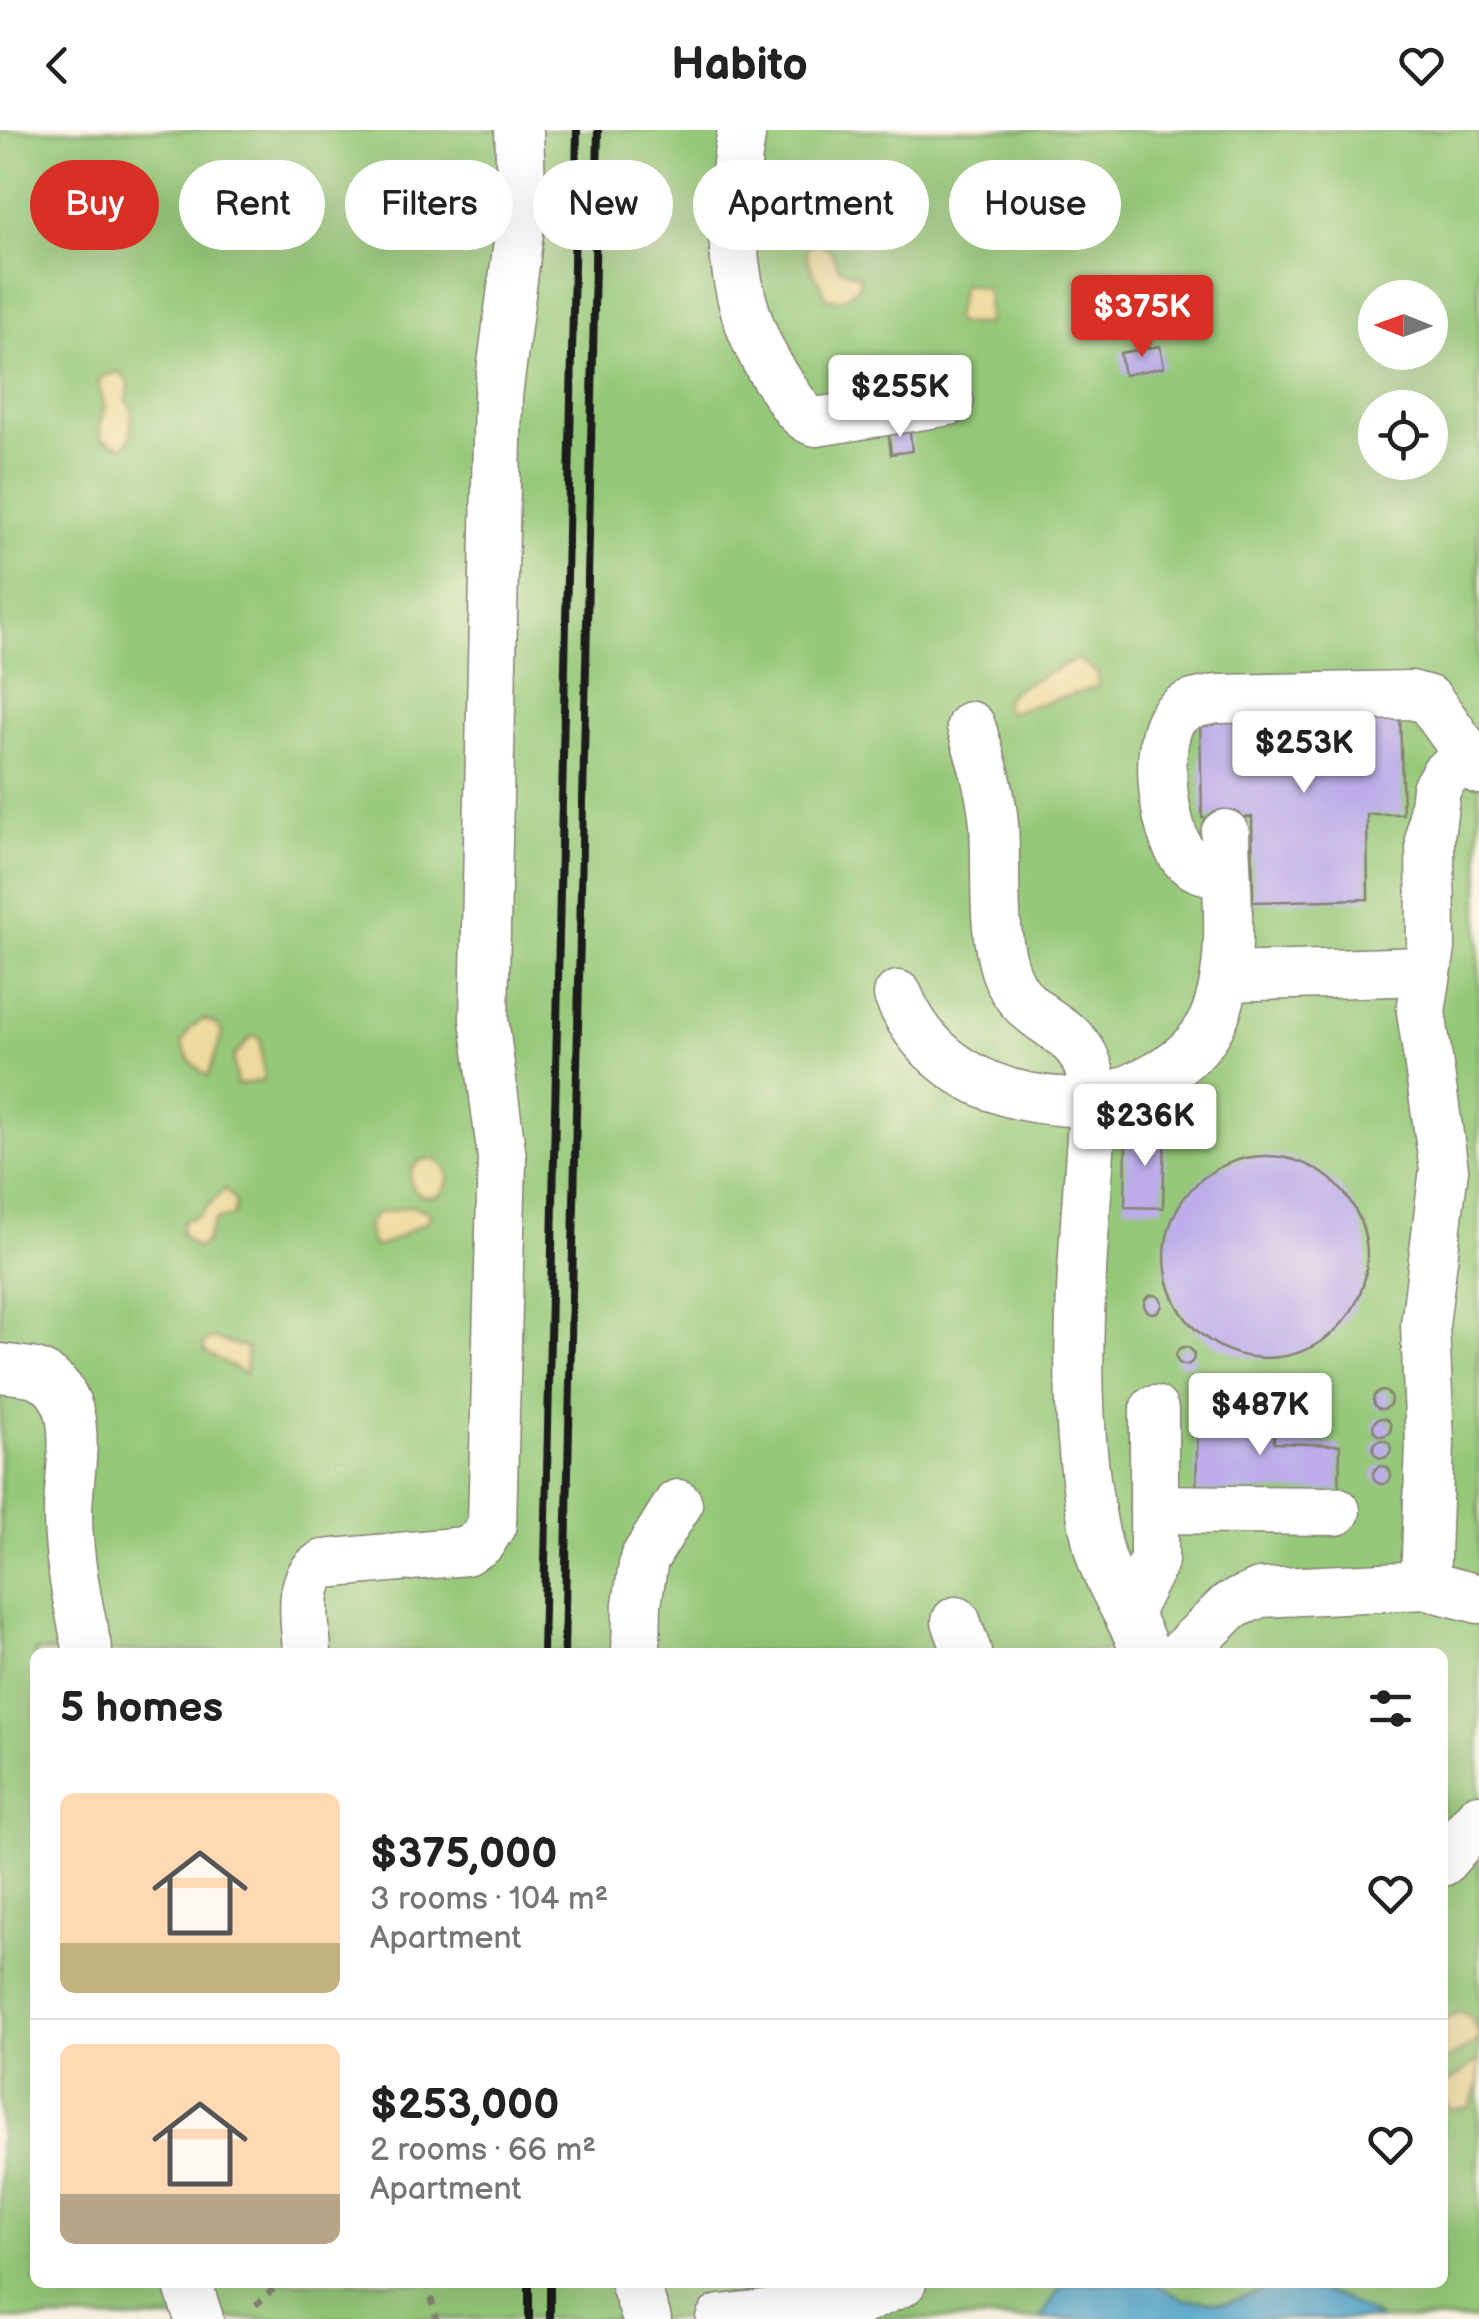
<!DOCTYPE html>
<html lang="en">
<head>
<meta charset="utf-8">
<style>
  :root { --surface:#fff; --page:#f2f2f2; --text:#222; --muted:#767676; --line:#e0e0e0; --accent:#d93025 }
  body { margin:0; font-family:"Balsamiq Sans",sans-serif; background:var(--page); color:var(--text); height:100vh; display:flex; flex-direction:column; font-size:38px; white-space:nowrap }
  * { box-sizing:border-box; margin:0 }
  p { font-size:32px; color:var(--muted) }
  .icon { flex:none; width:55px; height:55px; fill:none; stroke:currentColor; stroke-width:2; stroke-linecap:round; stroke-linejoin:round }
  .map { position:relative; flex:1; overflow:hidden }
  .side { position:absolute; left:30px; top:1518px; width:1418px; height:640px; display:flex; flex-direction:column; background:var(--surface); border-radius:15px; box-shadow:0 10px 40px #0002 }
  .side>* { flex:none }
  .banner { position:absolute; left:30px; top:30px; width:1420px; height:90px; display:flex; gap:20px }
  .needle { width:65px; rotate:271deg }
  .buttons { position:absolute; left:1358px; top:150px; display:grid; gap:20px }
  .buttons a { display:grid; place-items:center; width:90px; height:90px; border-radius:50%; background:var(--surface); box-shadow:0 10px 40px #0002; font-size:50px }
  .price { position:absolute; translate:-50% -85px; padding:0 22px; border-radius:10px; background:#fff; color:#222; font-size:32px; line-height:65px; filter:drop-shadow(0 2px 5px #0008) }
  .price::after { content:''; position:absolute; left:50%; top:60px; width:30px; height:22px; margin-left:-15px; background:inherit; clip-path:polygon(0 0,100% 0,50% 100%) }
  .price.active { background:var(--accent); color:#fff }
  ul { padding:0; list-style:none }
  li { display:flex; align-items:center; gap:30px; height:250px; padding:0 30px }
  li+li { border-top:2px solid var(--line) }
  li span { display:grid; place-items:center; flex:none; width:280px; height:200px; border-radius:15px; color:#555 }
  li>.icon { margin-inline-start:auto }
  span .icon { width:120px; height:120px; fill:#fffc; stroke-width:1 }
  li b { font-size:42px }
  h2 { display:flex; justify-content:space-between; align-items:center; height:120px; padding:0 30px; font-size:42px }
  .chip { padding:0 35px; border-radius:45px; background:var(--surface); box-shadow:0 10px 40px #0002; font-size:35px; line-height:90px }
  .chip.active { background:var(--accent); color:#fff }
  header { display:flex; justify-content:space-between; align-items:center; height:130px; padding:0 30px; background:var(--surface); font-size:45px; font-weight:800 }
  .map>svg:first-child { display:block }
  .green { fill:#95c878; stroke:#58724a; stroke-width:2.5; fill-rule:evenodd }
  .sand { fill:#eeda9e; stroke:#857b5d; stroke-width:2.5 }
  .water { fill:#54aad0; stroke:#386376; stroke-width:2.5 }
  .building { fill:#beadea }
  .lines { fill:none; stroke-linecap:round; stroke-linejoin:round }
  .minor-casing { stroke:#868273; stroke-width:51 }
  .path { stroke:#868273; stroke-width:6; stroke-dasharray:8 8; stroke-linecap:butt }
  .minor { stroke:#fff; stroke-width:48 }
  .rail { stroke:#1c1c1c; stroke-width:8 }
</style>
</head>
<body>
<header><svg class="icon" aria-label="back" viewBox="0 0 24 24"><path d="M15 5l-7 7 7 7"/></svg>Habito<svg class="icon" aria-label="heart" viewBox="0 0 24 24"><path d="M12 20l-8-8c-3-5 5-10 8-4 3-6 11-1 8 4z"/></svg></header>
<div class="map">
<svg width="1479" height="2189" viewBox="0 0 1479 2189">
  <rect width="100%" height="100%" fill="#fcf5e5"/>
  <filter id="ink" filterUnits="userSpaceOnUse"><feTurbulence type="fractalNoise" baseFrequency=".01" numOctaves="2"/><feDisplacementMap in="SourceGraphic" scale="20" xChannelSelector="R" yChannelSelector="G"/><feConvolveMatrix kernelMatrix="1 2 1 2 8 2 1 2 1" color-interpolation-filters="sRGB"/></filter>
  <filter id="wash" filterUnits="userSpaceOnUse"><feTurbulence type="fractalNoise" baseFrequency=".0048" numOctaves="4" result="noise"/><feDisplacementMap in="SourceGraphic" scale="40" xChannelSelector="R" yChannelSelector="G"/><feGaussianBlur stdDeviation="2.25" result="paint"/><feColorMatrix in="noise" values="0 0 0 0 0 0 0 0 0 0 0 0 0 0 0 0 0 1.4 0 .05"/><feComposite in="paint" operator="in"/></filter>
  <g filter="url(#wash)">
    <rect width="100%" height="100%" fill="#f0e7ca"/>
    <path class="green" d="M 0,0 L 1479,0 L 1479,2189 L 0,2189 ZM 1375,168 L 1430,168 L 1430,222 L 1375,222 ZM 1375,278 L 1430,278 L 1430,332 L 1375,332 ZM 35,1522 L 1442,1522 L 1442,2152 L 35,2152 Z"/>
    <g class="sand">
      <path d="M 820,113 L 830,120 L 839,138 L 859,146 L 860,154 C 850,165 842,173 826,168 C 821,149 809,142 806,121 L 811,114 Z"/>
      <path d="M 963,153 L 987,159 L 988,194 L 960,194 L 954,190 Z"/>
      <path d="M 120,242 L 130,256 L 126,270 L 132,279 L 131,307 L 123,317 L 102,309 L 99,297 L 105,277 L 98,253 L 103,246 Z"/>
      <path d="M 1077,529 L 1097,542 L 1098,557 L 1007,583 L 1004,570 L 1015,559 Z"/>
      <path d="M 204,889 L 217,895 L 222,904 L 208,947 L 189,930 L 182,914 L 190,898 Z"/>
      <path d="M 252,906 L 260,908 L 264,950 L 237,955 L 233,928 Z"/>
      <circle cx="429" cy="1048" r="19"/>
      <path d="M 225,1059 L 236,1072 L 234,1085 L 215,1090 L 205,1113 L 196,1118 L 181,1104 L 183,1091 L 198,1086 Z"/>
      <path d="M 411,1076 L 430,1082 L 428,1092 C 408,1098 389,1117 373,1116 L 367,1097 L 375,1084 Z"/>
      <path d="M 211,1208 L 247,1218 L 245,1244 L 205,1222 L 204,1214 Z"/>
      <path d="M 1459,1882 L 1470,1886 L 1479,1905 L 1476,1913 L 1443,1932 L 1444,1890 Z"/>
      <path d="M 1479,1930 L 1479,1954 L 1470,1977 L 1451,1980 L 1443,1969 L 1443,1956 Z"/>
    </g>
    <path class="water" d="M 1063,2153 L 1155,2153 L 1183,2169 L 1227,2173 L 1270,2157 L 1306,2157 L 1342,2168 L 1381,2189 L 1040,2189 Z"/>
    <g id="blocks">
      <g class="building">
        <path d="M 1160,216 L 1164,237 L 1124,245 L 1120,223 Z"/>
        <path d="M 909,295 L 912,321 L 891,324 L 888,298 Z"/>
        <path d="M 1400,583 L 1403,684 L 1367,684 L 1368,769 L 1253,772 L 1252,687 L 1202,688 L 1200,587 Z"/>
        <path d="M 1126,1001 L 1165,1002 L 1163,1078 L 1125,1077 Z"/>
        <circle cx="1266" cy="1127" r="101"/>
        <circle cx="1153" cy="1174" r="9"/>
        <circle cx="1185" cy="1226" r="9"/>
        <circle cx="1382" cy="1270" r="9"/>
        <path d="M 1198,1284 L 1274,1286 L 1274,1313 L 1340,1315 L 1339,1361 L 1196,1362 Z"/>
        <circle cx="1382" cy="1297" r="9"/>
        <circle cx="1382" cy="1319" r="9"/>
        <circle cx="1382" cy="1345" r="9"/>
      </g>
    </g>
  </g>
  <g filter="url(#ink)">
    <use href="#blocks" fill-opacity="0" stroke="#868273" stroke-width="2.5"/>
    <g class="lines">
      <defs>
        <g id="minor">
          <path d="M 742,0 C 726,91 727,176 780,254 C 790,268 799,288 816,292 L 949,271"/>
          <path d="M 971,596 C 981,629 991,659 994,694 C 997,740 991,795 1005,840 C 1026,906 1094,885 1093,973 C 1085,1120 1064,1272 1098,1417 C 1107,1453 1133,1487 1145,1522"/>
          <path d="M 1225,744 C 1210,741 1195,740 1184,727 C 1163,702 1152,610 1175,585 C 1186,573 1202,572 1217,569 L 1411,565 L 1429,570 L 1479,640"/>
          <path d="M 1225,847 L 1426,841"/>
          <path d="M 898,865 C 925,932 987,966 1058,971 C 1070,972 1085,974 1096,972 C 1116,967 1134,957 1152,948 C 1179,934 1204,915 1215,885 C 1236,831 1226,762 1225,704"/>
          <path d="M 0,1238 C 12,1240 27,1240 38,1244 C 91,1267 67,1343 68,1385 C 68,1430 79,1479 88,1522"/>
          <path d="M 1154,1379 L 1336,1381"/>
          <path d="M 1425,1455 L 1430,1313 L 1425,1195 L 1444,1039 L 1421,881 L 1431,818 L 1430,707 L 1436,659 L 1445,644 L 1470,627"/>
          <path d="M 1128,1482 L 1154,1431 L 1154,1280"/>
          <path d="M 956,1491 L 967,1522"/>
          <path d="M 307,1522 C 306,1494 295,1449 324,1434 L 465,1421 L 481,1412 L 492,1394 L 502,1028 L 484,889 L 498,266 L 522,80 L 519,0"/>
          <path d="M 636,1522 L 637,1474 L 644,1429 L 678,1374"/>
          <path d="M 1183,1522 L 1230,1476 L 1260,1463 L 1425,1455 L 1479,1469"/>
          <path d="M 1442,1732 L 1479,1688"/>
          <path d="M 187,2152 L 199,2189"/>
          <path d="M 634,2152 L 647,2189"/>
          <path d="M 720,2189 L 853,2174 L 902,2152"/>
        </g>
      </defs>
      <use href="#minor" class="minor-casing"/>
      <g class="path">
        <path d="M 428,2152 L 436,2189"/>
        <path d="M 256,2175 L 281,2152"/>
      </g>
      <use href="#minor" class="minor"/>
      <g class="rail">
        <path d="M 543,1522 L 577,0"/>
        <path d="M 564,1522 L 598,0"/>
        <path d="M 529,2189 L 529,2152"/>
        <path d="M 550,2189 L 550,2152"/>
      </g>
    </g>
  </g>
</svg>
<div class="buttons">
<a><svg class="needle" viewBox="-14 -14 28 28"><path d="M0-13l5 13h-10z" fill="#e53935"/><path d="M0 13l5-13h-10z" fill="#767676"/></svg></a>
<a><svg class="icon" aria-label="locate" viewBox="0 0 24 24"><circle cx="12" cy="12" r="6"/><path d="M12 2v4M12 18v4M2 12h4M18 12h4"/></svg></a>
</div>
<b class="price active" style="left:1142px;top:230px">$375K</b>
<b class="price" style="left:900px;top:310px">$255K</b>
<b class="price" style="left:1304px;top:666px">$253K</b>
<b class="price" style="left:1145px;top:1039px">$236K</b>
<b class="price" style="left:1260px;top:1328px">$487K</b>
<div class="banner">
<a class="chip active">Buy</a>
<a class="chip">Rent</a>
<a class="chip">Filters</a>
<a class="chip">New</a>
<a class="chip">Apartment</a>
<a class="chip">House</a>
</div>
<section class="side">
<h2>5 homes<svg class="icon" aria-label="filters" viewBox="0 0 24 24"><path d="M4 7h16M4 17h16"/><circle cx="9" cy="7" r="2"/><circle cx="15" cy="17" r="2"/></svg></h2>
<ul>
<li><span style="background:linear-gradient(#ffd9b3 75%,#c2b280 0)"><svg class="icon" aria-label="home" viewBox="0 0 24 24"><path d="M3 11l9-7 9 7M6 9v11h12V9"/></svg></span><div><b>$375,000</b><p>3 rooms · 104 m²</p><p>Apartment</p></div><svg class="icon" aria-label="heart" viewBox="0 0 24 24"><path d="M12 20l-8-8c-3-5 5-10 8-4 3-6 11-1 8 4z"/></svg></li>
<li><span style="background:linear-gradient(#ffd9b3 75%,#b9a48a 0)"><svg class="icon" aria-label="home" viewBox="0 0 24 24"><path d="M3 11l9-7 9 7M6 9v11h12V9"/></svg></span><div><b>$253,000</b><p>2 rooms · 66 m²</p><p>Apartment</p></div><svg class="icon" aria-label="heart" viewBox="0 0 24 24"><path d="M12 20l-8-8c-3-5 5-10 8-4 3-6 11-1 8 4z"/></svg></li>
</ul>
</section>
</div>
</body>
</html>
